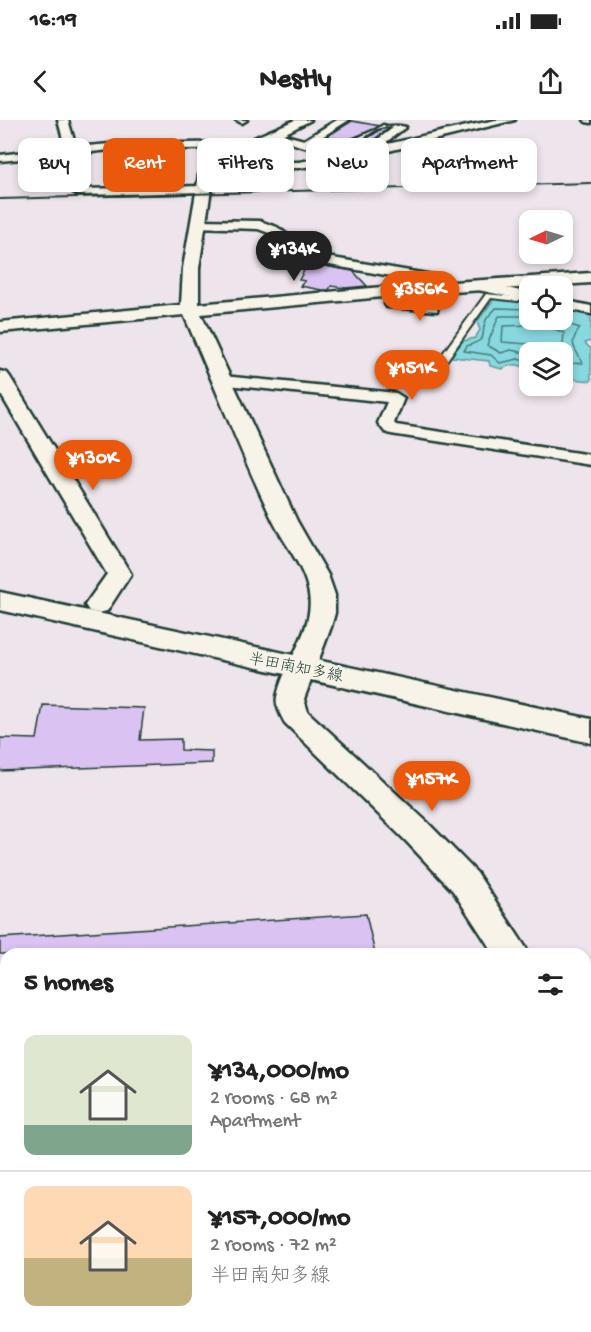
<!DOCTYPE html>
<html lang="en">
<head>
<meta charset="utf-8">
<style>
  :root { --surface:#fff; --page:#f6f6f6; --text:#222; --muted:#767676; --line:#e0e0e0; --accent:#ea580c }
  body { margin:0; font-family:"Gochi Hand","Klee One",sans-serif; background:var(--page); color:var(--text); height:100vh; display:flex; flex-direction:column; font-size:22px; white-space:nowrap }
  * { box-sizing:border-box; margin:0 }
  p { font-size:20px; color:var(--muted) }
  .icon { flex:none; width:33px; height:33px; fill:none; stroke:currentColor; stroke-width:2; stroke-linecap:round; stroke-linejoin:round }
  .map { position:relative; flex:1; overflow:hidden }
  .drawer { position:absolute; left:0px; top:828px; width:591px; height:384px; display:flex; flex-direction:column; background:var(--surface); border-radius:18px 18px 0 0; box-shadow:0 3px 9px #0003 }
  .drawer>* { flex:none }
  .guide { position:absolute; left:18px; top:18px; width:555px; height:54px; display:flex; gap:12px }
  .needle { width:39px; rotate:265deg }
  .tools { position:absolute; left:519px; top:90px; display:grid; gap:12px }
  .tools a { display:grid; place-items:center; width:54px; height:54px; border-radius:12px; background:var(--surface); box-shadow:0 3px 9px #0003; font-size:30px }
  .price { position:absolute; translate:-50% -51px; padding:0 14px; border-radius:21px; background:var(--accent); color:#fff; font-size:20px; line-height:39px; filter:drop-shadow(0 2px 3px #0008) }
  .price::after { content:''; position:absolute; left:50%; top:36px; width:18px; height:14px; margin-left:-9px; background:inherit; clip-path:polygon(0 0,100% 0,50% 100%) }
  .price.selected { background:#222; color:#fff }
  ul { padding:0; list-style:none }
  li { display:flex; align-items:center; gap:18px; height:150px; padding:0 24px }
  li+li { border-top:2px solid var(--line) }
  li span { display:grid; place-items:center; flex:none; width:168px; height:120px; border-radius:12px; color:#555 }
  li>.icon { margin-inline-start:auto }
  span .icon { width:72px; height:72px; fill:#fffc; stroke-width:1 }
  li b { font-size:26px }
  h2 { display:flex; justify-content:space-between; align-items:center; height:72px; padding:0 24px; font-size:26px }
  .pill { padding:0 21px; border-radius:12px; background:var(--surface); box-shadow:0 3px 9px #0003; font-size:21px; line-height:54px }
  .pill.selected { background:var(--accent); color:#fff }
  .status { display:flex; justify-content:space-between; align-items:center; height:42px; padding:0 30px; background:var(--surface); direction:ltr }
  .status svg { height:16px; fill:currentColor }
  header { display:flex; justify-content:space-between; align-items:center; height:78px; padding:0 24px; background:var(--surface); font-size:27px; font-weight:700 }
  .map>svg:first-child { display:block }
  .water { fill:#87d8df; stroke:#5d9a9b; stroke-width:1.5 }
  .lines { fill:none; stroke-linecap:round; stroke-linejoin:round }
  .shore { stroke:#497b78; stroke-width:1.5 }
  .building { fill:#dac2f2; stroke:#1f3d34; stroke-width:1.5 }
  .service-casing { stroke:#1f3d34; stroke-width:4 }
  .minor-casing { stroke:#1f3d34; stroke-width:5 }
  .tertiary-casing { stroke:#1f3d34; stroke-width:5 }
  .primary-casing { stroke:#1f3d34; stroke-width:5 }
  .service { fill:#f7f3e8; fill-rule:evenodd }
  .minor { fill:#f7f3e8; fill-rule:evenodd }
  .tertiary { fill:#f7f3e8; fill-rule:evenodd }
  .primary { fill:#f7f3e8; fill-rule:evenodd }
  .rail { stroke:#1f3d34; stroke-width:2 }
  .labels { text-anchor:middle; stroke-width:4.5; stroke-linejoin:round; paint-order:stroke }
  .street-label { font-size:16px; fill:#1f3d34; stroke:#f7f3e8 }
</style>
</head>
<body>
<div class="status"><b>16:19</b><svg viewBox="0 0 49 12"><path d="M0 12V9h3v3zM5 12V6h3v6zM10 12V3h3v9zM15 12V0h3v12zM26 1h20v11H26zM47 4h2v5h-2z"/></svg></div>
<header><svg class="icon" aria-label="back" viewBox="0 0 24 24"><path d="M15 5l-7 7 7 7"/></svg>Nestly<svg class="icon" aria-label="share" viewBox="0 0 24 24"><path d="M12 15V3M7 8l5-5 5 5M5 13v7h14v-7"/></svg></header>
<div class="map">
<svg width="591" height="1212" viewBox="0 0 591 1212">
  <rect width="100%" height="100%" fill="#eee4eb"/>
  <filter id="ink" filterUnits="userSpaceOnUse"><feTurbulence type="fractalNoise" baseFrequency=".0167" numOctaves="2"/><feDisplacementMap in="SourceGraphic" scale="12" xChannelSelector="R" yChannelSelector="G"/><feConvolveMatrix kernelMatrix="1 2 1 2 8 2 1 2 1" color-interpolation-filters="sRGB"/></filter>
  <g filter="url(#ink)">
    <path class="water" d="M 494,179 L 529,183 L 530,200 L 562,200 L 563,189 L 591,194 L 591,221 L 585,223 L 591,229 L 591,261 L 563,258 L 562,232 L 530,232 L 529,251 C 519,243 513,243 502,249 L 490,246 L 489,241 L 451,237 L 463,221 L 475,218 L 480,210 L 477,202 Z"/>
    <g class="lines">
      <g class="shore">
        <path d="M 530,189 L 496,188 C 493,192 488,196 486,200 C 479,216 491,218 467,226 L 464,231 L 491,235 L 500,243 L 518,239 L 530,243"/>
        <path d="M 530,196 L 499,196 L 487,225 L 501,233 L 511,230 L 530,234"/>
        <path d="M 555,200 L 580,208 C 568,224 574,227 583,243 L 562,244"/>
        <path d="M 543,232 L 528,224 L 502,222 L 503,206 L 531,205 L 544,201 L 552,208 L 564,213 L 562,235"/>
      </g>
    </g>
    <g class="building">
      <path d="M 352,1 L 386,7 L 388,9 L 373,20 L 363,21 L 377,12 L 377,8 L 347,20 L 326,17 Z"/>
      <path d="M 308,143 L 353,151 L 367,166 L 345,168 L 331,166 L 329,170 L 322,170 L 300,166 L 305,161 L 299,160 Z"/>
      <path d="M 43,585 L 144,588 L 140,620 L 181,619 L 181,630 L 212,631 L 212,643 L 0,651 L 0,618 L 37,619 Z"/>
      <path d="M 366,794 L 375,834 L 0,834 L 0,818 Z"/>
    </g>
    <g class="lines">
      <defs>
        <path id="service" d="M 486,174 L 516,177 L 521,174 L 525,176 L 518,181 L 491,178 L 447,240 L 441,240 L 441,236 Z"/>
        <g id="minor">
          <path d="M 58,0 L 68,0 L 76,27 L 110,24 L 253,22 L 258,25 L 253,28 L 110,30 L 73,34 L 84,69 L 202,66 L 208,69 L 202,72 L 79,75 L 73,72 L 63,35 L 0,41 L 0,35 L 65,27 Z"/>
          <path d="M 236,0 L 247,0 L 242,3 Z"/>
          <path d="M 337,0 L 349,0 L 314,22 C 318,23 324,26 328,26 C 357,27 373,0 406,7 L 381,26 L 358,31 L 344,29 L 328,32 L 300,26 L 269,15 L 274,12 L 304,20 ZM 383,5 L 393,8 L 374,22 L 354,24 Z"/>
          <path d="M 496,0 L 515,0 L 356,39 L 299,48 L 288,48 L 275,43 L 243,51 L 215,49 L 210,46 L 215,43 L 243,45 L 276,36 L 290,42 L 299,42 C 365,31 430,13 496,0 Z"/>
          <path d="M 584,0 L 591,0 L 591,3 L 586,2 Z"/>
          <path d="M 198,100 L 260,101 L 277,107 L 315,135 L 439,156 L 444,157 L 453,167 L 451,170 L 443,170 L 437,191 L 387,187 L 385,184 L 388,168 L 398,168 L 399,181 L 427,183 L 430,171 L 428,168 L 436,164 L 307,141 L 269,113 L 258,109 L 194,107 L 194,101 Z"/>
          <path d="M 474,161 L 530,173 L 530,181 L 469,168 L 467,165 Z"/>
          <path d="M 562,180 L 591,186 L 591,194 L 562,188 Z"/>
          <path d="M 223,256 L 396,273 L 404,278 L 394,303 L 396,305 L 591,335 L 591,345 L 391,314 L 385,312 L 378,303 L 387,282 L 218,264 L 215,261 L 218,258 Z"/>
          <path d="M 591,873 L 591,899 L 585,901 L 585,875 Z"/>
          <rect x="0" y="880" width="6" height="26"/>
          <path d="M 6,982 L 6,1026 L 2,1027 L 0,1026 L 0,985 Z"/>
          <path d="M 585,1191 L 591,1191 L 591,1212 L 504,1212 L 501,1206 L 585,1206 Z"/>
          <path d="M 42,1206 L 78,1206 L 80,1212 L 44,1212 Z"/>
          <path d="M 222,1206 L 281,1206 L 278,1212 L 219,1212 Z"/>
        </g>
        <g id="tertiary">
          <path d="M 295,0 L 311,0 L 239,37 L 213,56 L 199,148 L 199,184 L 393,166 L 591,153 L 591,163 L 393,176 L 201,194 L 297,401 L 328,455 L 335,475 L 335,493 L 331,507 L 304,579 L 308,592 L 427,702 L 477,753 L 530,834 L 494,834 L 453,771 L 405,720 L 285,603 C 281,596 275,585 277,577 C 283,544 315,510 309,474 C 305,447 285,425 273,401 C 241,334 214,264 184,195 L 0,212 L 0,202 L 181,185 L 183,148 L 199,55 C 217,30 267,13 295,0 Z"/>
          <path d="M 0,251 L 7,253 L 10,257 L 131,454 L 107,491 L 98,493 L 89,491 L 85,485 L 107,454 L 0,273 Z"/>
          <path d="M 585,949 L 591,951 L 591,998 L 585,996 Z"/>
        </g>
        <path id="primary" d="M 0,472 L 591,599 L 591,623 L 0,490 Z"/>
      </defs>
      <use href="#service" class="service-casing"/>
      <use href="#minor" class="minor-casing"/>
      <use href="#tertiary" class="tertiary-casing"/>
      <use href="#primary" class="primary-casing"/>
      <use href="#service" class="service"/>
      <use href="#minor" class="minor"/>
      <use href="#tertiary" class="tertiary"/>
      <use href="#primary" class="primary"/>
      <path class="rail" d="M 0,79 L 591,63"/>
    </g>
  </g>
  <g class="labels">
    <g class="street-label">
      <text transform="translate(296 546) rotate(11)" y="6">半田南知多線</text>
    </g>
  </g>
</svg>
<div class="tools">
<a><svg class="needle" viewBox="-14 -14 28 28"><path d="M0-13l5 13h-10z" fill="#e53935"/><path d="M0 13l5-13h-10z" fill="#767676"/></svg></a>
<a><svg class="icon" aria-label="locate" viewBox="0 0 24 24"><circle cx="12" cy="12" r="6"/><path d="M12 2v4M12 18v4M2 12h4M18 12h4"/></svg></a>
<a><svg class="icon" aria-label="layers" viewBox="0 0 24 24"><path d="M12 4l9 5-9 5-9-5zM3 14l9 5 9-5"/></svg></a>
</div>
<b class="price selected" style="left:294px;top:162px">¥134K</b>
<b class="price" style="left:420px;top:202px">¥356K</b>
<b class="price" style="left:412px;top:281px">¥151K</b>
<b class="price" style="left:93px;top:371px">¥130K</b>
<b class="price" style="left:432px;top:692px">¥157K</b>
<div class="guide">
<a class="pill">Buy</a>
<a class="pill selected">Rent</a>
<a class="pill">Filters</a>
<a class="pill">New</a>
<a class="pill">Apartment</a>
</div>
<section class="drawer">
<h2>5 homes<svg class="icon" aria-label="filters" viewBox="0 0 24 24"><path d="M4 7h16M4 17h16"/><circle cx="9" cy="7" r="2"/><circle cx="15" cy="17" r="2"/></svg></h2>
<ul>
<li><span style="background:linear-gradient(#dfe7d0 75%,#7fa58c 0)"><svg class="icon" aria-label="home" viewBox="0 0 24 24"><path d="M3 11l9-7 9 7M6 9v11h12V9"/></svg></span><div><b>¥134,000/mo</b><p>2 rooms · 68 m²</p><p>Apartment</p></div></li>
<li><span style="background:linear-gradient(#ffd9b3 60%,#c2b280 0)"><svg class="icon" aria-label="home" viewBox="0 0 24 24"><path d="M3 11l9-7 9 7M6 9v11h12V9"/></svg></span><div><b>¥157,000/mo</b><p>2 rooms · 72 m²</p><p>半田南知多線</p></div></li>
</ul>
</section>
</div>
</body>
</html>
